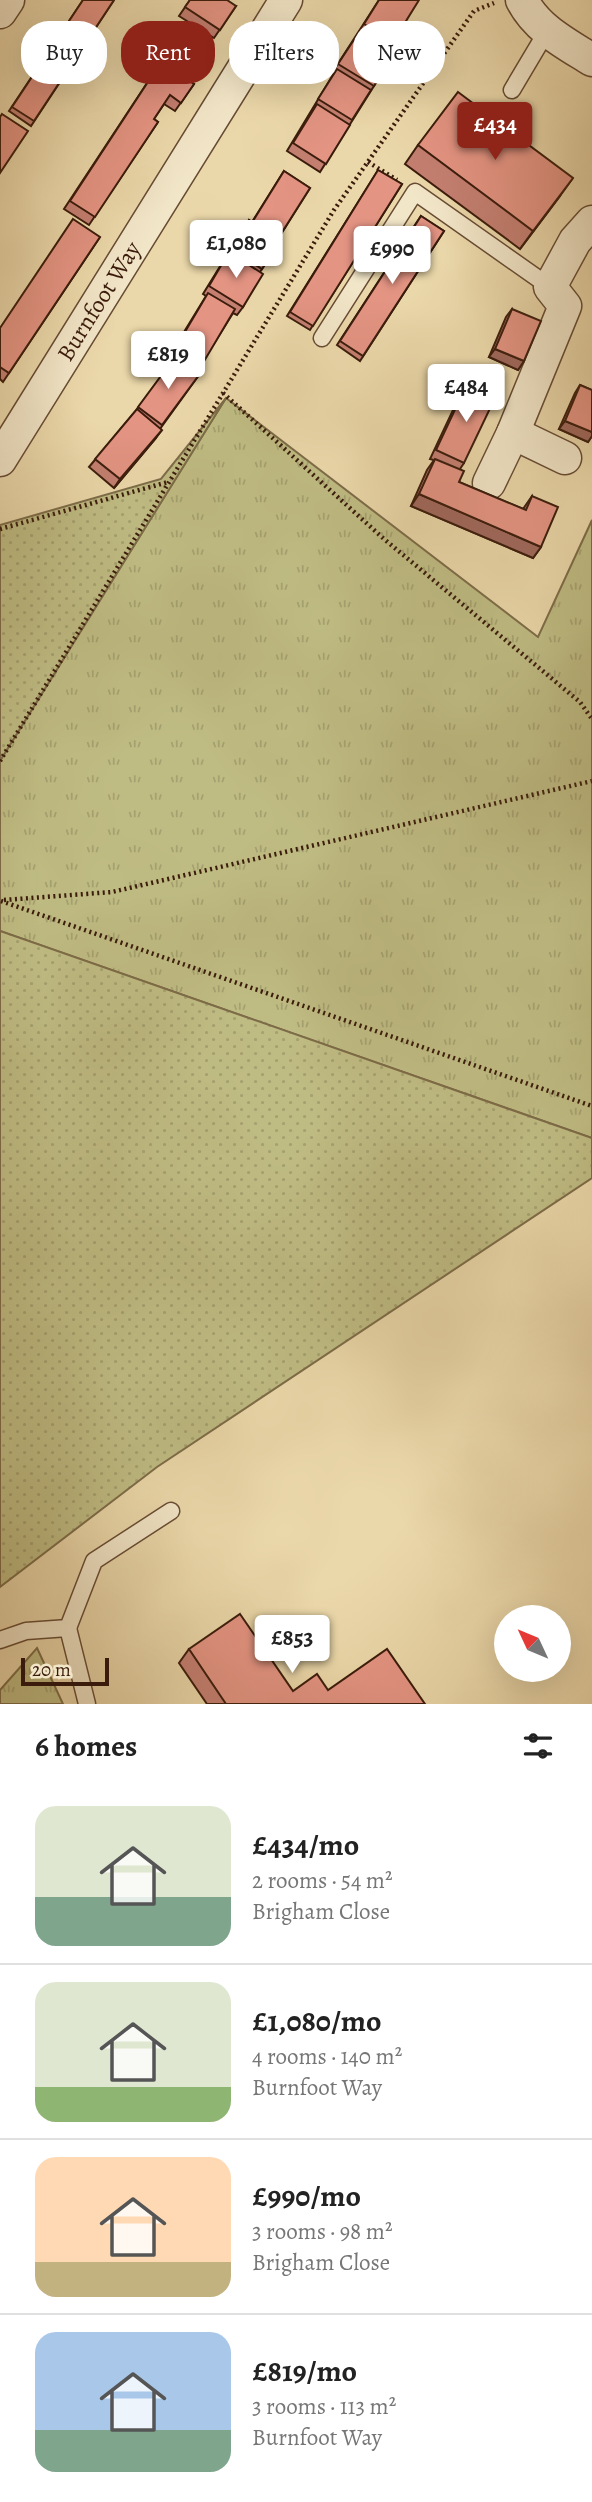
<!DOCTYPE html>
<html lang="en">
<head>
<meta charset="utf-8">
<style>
  :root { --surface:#fff; --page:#f2f2f2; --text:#222; --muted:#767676; --line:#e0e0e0; --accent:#8f2418 }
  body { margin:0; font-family:Alegreya,serif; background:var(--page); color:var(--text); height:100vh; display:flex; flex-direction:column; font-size:26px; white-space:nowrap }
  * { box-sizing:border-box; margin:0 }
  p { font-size:23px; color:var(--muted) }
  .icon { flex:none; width:38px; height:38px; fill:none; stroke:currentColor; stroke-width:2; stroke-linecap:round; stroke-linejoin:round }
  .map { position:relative; height:1704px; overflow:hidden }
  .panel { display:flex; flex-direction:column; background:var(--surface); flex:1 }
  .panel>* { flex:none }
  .guide { position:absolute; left:21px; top:21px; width:551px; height:63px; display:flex; gap:14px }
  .needle { width:46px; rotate:314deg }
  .buttons { position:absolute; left:494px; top:1605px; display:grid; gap:14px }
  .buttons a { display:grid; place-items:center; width:77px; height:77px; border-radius:50%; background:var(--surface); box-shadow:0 7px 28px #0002; font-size:35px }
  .scale { position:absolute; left:21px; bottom:18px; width:88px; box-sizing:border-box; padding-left:7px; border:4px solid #3b1c0c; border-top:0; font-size:19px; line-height:24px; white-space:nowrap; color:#3b1c0c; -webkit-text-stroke:5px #f2e6c8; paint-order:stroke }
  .price { position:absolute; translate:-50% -60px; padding:0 16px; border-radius:7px; background:#fff; color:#222; font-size:23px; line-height:46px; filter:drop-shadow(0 2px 4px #0008) }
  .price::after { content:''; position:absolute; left:50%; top:42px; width:21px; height:16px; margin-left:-10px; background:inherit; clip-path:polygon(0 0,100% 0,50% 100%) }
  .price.current { background:var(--accent); color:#fff }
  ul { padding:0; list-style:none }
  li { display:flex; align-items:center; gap:21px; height:175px; padding:0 35px }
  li+li { border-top:2px solid var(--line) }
  li span { display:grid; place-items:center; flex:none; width:196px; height:140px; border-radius:21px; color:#555 }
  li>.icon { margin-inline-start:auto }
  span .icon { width:84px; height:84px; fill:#fffc; stroke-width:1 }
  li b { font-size:30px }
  h2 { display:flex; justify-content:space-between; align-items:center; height:84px; padding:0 35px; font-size:30px }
  .chip { padding:0 24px; border-radius:28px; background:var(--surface); box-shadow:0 7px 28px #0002; font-size:24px; line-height:63px }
  .chip.current { background:var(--accent); color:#fff }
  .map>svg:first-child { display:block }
  .grass { fill:url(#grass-tufts); stroke:#7d6c48; stroke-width:2 }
  .park { fill:url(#park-dots); stroke:#7d6c48; stroke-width:2 }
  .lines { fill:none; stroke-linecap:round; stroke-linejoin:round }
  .service-casing { stroke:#674b34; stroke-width:19 }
  .minor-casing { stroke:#674b34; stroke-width:35 }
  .path { stroke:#3b1c0c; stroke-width:4.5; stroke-dasharray:2 3.5; stroke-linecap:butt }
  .service { stroke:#f2e6c8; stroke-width:16 }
  .minor { stroke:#f2e6c8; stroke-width:32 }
  .wall { fill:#c47f71; stroke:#3b1c0c; stroke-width:2 }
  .shaded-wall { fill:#a0685c; stroke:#3b1c0c; stroke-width:2 }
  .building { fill:#e49483; stroke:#3b1c0c; stroke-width:2 }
  .labels { text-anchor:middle; stroke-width:5; stroke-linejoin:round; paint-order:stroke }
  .street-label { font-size:24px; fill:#3b1c0c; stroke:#f2e6c8 }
</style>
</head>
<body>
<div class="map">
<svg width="592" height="1704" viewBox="0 0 592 1704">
  <defs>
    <pattern id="grass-tufts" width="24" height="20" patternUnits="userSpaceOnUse" patternTransform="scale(1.75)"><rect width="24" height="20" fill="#bfbc83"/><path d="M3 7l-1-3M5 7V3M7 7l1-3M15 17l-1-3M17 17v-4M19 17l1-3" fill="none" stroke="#a5a170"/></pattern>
    <pattern id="park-dots" width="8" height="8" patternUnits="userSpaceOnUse" patternTransform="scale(1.75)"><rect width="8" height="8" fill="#bfbc83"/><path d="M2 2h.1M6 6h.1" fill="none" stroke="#a5a170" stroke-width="1.8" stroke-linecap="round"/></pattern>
  </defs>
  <rect width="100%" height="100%" fill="#ebd8aa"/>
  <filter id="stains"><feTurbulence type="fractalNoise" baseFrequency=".00286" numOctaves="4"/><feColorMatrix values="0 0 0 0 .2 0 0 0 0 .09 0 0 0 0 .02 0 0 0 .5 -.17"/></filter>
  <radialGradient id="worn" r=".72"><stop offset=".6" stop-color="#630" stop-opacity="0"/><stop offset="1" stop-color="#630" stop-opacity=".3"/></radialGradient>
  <g class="grass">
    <path d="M 226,398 L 538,637 L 592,520 L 592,1138 L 0,931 L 0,760 Z"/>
    <path d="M 37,1648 L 63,1704 L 0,1704 L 0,1690 Z"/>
  </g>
  <g class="park">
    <path d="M 226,398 L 0,761 L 0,525 L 161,479 Z"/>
    <path d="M 0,931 L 592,1138 L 592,1178 L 157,1467 L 0,1587 Z"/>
  </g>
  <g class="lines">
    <defs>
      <g id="service">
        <path d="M 512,90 L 547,31"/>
        <path d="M 322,338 L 415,192 L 550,287"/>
        <path d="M 68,1628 L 87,1704"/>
        <path d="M 0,1640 L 26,1631 L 68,1628 L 94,1561 L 171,1511"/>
      </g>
      <g id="minor">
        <path d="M 522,0 C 537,29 565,43 592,60"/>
        <path d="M 0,12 L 8,0"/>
        <path d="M 513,433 L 565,458"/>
        <path id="s1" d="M 0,460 L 286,0"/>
        <path d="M 489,483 L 513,433 L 565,306 L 550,287 L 575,241 L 592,222"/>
      </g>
    </defs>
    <use href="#service" class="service-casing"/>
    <use href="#minor" class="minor-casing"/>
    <g class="path">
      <path d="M 368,162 L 397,180"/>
      <path d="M 223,393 L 384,539 L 580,702 L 592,719"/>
      <path d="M 0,529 L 168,482"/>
      <path d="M 0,761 L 334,210 L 474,11 L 494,3"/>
      <path d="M 4,900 L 112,892 L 592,781"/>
      <path d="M 1,901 L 592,1106"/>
    </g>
    <use href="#service" class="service"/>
    <use href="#minor" class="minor"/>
  </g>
  <g class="wall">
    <path d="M 83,0 L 114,0 L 31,126 L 9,111 Z"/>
    <path d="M 190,0 L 236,6 L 214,38 L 179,16 Z"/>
    <path d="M 379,0 L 393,42 L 388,50 L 394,54 L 320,172 L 287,151 L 334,73 L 332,73 Z"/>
    <path d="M 161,62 L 194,84 L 175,111 L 164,104 L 154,119 L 158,122 L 89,225 L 64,209 Z"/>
    <path d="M 418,145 L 560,196 L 520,249 L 405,164 Z"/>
    <path d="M 378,170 L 402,184 L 310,330 L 287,316 Z"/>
    <path d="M 284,171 L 310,188 L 278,239 L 281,240 L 260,272 L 243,307 L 237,315 L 233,313 L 197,371 L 183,363 L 199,375 L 160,429 L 156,438 L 114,488 L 89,467 L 135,412 L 175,358 L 170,355 L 206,296 L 203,294 L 243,229 L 249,220 L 252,222 Z"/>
    <path d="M 421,216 L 444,231 L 360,361 L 337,345 Z"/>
    <path d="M 100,237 L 3,382 L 0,379 L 0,328 Z"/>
    <path d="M 512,309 L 524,361 L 518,370 L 489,357 L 506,317 Z"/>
    <path d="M 467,384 L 464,463 L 460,469 L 459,482 L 523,509 L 532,496 L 541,547 L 533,558 L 411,506 L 427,470 L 434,460 L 430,459 L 461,393 Z"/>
    <path d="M 580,385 L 592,390 L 592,436 L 588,442 L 559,429 L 575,393 Z"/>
    <path d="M 189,1649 L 293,1691 L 328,1690 L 425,1704 L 207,1704 L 179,1663 Z"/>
  </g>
  <g class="shaded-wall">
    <path d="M 573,178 L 560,196 L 520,249 L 533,231 Z"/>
    <path d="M 495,349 L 524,361 L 518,370 L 489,357 Z"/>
    <path d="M 565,421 L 592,432 L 592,436 L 588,442 L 559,429 Z"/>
    <path d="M 162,430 L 156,438 L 114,488 L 120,479 Z"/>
    <path d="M 419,494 L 541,547 L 533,558 L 411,506 Z"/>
  </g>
  <g class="building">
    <path d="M 83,0 L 114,0 L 34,121 L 12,107 Z"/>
    <path d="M 190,0 L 227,0 L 236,6 L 220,30 L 185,7 Z"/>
    <path d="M 379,0 L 419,0 L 393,42 L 364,24 Z"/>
    <path d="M 359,32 L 394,54 L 374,86 L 338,64 Z"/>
    <path d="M 161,62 L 194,84 L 181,103 L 170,95 L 154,119 L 158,122 L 95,217 L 70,201 Z"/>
    <path d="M 337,69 L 371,90 L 352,120 L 318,99 Z"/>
    <path d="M 458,92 L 573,178 L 533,231 L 418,145 Z"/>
    <path d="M 317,104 L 350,125 L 326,164 L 293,143 Z"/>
    <path d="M 2,114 L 28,131 L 0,173 L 0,117 Z"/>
    <path d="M 378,170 L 402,184 L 313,326 L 290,312 Z"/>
    <path d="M 284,171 L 310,188 L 279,237 L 253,221 Z"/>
    <path d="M 421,216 L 444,231 L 363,356 L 340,341 Z"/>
    <path d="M 73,219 L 100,237 L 9,373 L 0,367 L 0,328 Z"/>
    <path d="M 249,220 L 281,240 L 262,269 L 231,249 Z"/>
    <path d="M 229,252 L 263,274 L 243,307 L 209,286 Z"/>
    <path d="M 208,293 L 235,309 L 203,363 L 176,347 Z"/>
    <path d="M 512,309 L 541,321 L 524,361 L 495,349 Z"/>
    <path d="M 175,357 L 199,375 L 162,425 L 138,407 Z"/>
    <path d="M 467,384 L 495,398 L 464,463 L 436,450 Z"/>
    <path d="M 580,385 L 592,390 L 592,432 L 565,421 Z"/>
    <path d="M 137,409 L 162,430 L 120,479 L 95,459 Z"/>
    <path d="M 435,459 L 464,471 L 459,482 L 526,510 L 532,496 L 558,507 L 541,547 L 419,494 Z"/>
    <path d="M 240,1614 L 293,1691 L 317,1674 L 328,1690 L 387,1649 L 425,1704 L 226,1704 L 189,1649 Z"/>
  </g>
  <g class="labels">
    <g class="street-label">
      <text dy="8" stroke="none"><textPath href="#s1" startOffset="187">Burnfoot Way</textPath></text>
    </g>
  </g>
  <rect width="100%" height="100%" filter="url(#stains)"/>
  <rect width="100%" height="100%" fill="url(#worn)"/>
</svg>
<div class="buttons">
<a><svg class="needle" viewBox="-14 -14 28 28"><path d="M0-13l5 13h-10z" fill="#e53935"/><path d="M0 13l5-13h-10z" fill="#767676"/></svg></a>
</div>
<div class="scale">20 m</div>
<b class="price current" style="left:495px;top:162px">£434</b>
<b class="price" style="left:236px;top:280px">£1,080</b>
<b class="price" style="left:392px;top:286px">£990</b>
<b class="price" style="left:168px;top:391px">£819</b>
<b class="price" style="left:466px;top:424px">£484</b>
<b class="price" style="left:292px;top:1675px">£853</b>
<div class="guide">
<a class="chip">Buy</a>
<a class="chip current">Rent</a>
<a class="chip">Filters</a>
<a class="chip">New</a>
</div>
</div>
<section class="panel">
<h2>6 homes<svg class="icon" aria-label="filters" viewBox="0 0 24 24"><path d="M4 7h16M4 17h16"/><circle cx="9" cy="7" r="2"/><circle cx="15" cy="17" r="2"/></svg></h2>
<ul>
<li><span style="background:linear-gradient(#dfe7d0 65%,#7fa58c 0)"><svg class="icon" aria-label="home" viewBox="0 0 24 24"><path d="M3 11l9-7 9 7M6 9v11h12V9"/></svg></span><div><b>£434/mo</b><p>2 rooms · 54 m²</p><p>Brigham Close</p></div></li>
<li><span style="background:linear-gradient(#dfe7d0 75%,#8fb573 0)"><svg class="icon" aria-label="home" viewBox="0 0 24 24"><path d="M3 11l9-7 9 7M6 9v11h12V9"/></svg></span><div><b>£1,080/mo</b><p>4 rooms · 140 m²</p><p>Burnfoot Way</p></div></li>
<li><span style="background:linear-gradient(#ffd9b3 75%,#c2b280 0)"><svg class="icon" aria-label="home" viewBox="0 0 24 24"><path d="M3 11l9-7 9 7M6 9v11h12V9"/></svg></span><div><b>£990/mo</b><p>3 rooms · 98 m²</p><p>Brigham Close</p></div></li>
<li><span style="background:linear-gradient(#a9c7e8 70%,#7fa58c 0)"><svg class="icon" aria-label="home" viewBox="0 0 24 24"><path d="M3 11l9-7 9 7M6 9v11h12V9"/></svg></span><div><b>£819/mo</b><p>3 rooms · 113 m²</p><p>Burnfoot Way</p></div></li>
</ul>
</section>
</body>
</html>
